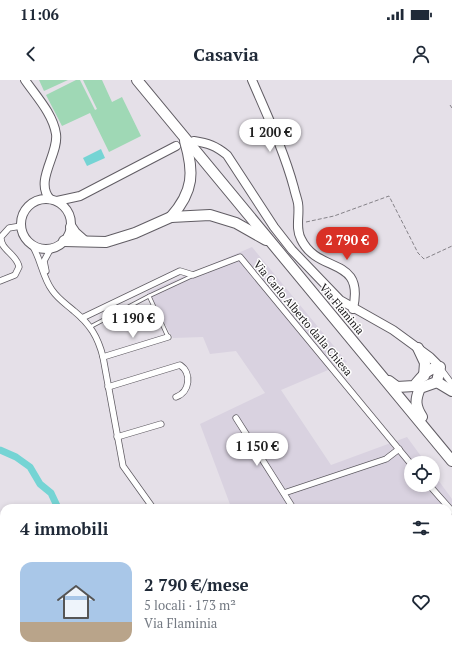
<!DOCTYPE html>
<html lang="it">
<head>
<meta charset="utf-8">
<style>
  :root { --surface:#fff; --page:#f2f2f3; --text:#1f2937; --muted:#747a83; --line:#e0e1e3; --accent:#d93025 }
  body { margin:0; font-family:"PT Serif",serif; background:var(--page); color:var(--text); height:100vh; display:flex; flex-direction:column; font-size:15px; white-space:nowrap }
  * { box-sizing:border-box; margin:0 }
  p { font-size:13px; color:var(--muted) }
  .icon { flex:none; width:22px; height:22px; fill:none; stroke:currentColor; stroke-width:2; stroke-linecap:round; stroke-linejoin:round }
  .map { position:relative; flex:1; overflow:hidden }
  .drawer { position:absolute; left:0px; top:424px; width:452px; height:156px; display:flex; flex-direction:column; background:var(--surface); border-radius:12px 12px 0 0; box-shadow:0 2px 6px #0003 }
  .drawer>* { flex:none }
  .tools { position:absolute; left:404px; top:376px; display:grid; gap:8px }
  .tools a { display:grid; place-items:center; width:36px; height:36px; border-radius:50%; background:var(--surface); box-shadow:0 2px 6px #0003; font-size:20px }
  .price { position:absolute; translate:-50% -34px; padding:0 9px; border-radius:14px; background:#fff; color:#222; font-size:13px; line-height:26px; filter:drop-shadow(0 1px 2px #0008) }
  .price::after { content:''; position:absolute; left:50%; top:24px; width:12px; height:9px; margin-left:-6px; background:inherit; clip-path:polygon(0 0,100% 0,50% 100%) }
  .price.on { background:var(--accent); color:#fff }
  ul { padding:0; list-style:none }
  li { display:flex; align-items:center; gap:12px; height:100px; padding:0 20px }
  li+li { border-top:1px solid var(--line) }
  li span { display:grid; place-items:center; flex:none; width:112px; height:80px; border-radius:12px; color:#555 }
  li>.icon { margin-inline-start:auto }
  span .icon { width:48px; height:48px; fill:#fffc; stroke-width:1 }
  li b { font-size:17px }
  h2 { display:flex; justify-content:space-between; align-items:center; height:48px; padding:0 20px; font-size:17px }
  .status { display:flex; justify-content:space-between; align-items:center; height:28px; padding:0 20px; background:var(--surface); direction:ltr }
  .status svg { height:11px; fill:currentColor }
  header { display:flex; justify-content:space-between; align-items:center; height:52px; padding:0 20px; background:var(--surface); font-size:18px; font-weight:700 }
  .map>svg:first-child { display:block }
  .built { fill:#d9d2e0 }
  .green { fill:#9fd8b5 }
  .water { fill:#75d4d4 }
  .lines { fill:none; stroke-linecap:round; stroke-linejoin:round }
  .canal { stroke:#75d4d4; stroke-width:7 }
  .lane-casing { stroke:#615d64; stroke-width:4.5 }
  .street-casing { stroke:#615d64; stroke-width:7 }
  .secondary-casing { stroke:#615d64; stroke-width:10 }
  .highway-casing { stroke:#615d64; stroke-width:12 }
  .path { stroke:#858288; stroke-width:1; stroke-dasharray:4 2; stroke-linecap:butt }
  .lane { stroke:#fff; stroke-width:3 }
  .street { stroke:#fff; stroke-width:5.5 }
  .secondary { stroke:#fff; stroke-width:8 }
  .highway { stroke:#fff; stroke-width:10 }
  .labels { text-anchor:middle; stroke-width:3; stroke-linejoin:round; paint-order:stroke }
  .street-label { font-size:11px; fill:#171518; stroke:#fff }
</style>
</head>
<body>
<div class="status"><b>11:06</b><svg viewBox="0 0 49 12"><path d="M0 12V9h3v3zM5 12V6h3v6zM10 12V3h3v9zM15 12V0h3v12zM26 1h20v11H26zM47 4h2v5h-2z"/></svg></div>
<header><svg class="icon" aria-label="back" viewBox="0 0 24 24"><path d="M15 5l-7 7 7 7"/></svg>Casavia<svg class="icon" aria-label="person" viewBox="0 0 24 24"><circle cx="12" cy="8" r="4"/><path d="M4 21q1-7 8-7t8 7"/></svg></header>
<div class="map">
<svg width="452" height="580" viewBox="0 0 452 580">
  <rect width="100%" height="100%" fill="#e5e0e8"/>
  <path class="built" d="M 252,167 L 347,282 L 281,310 L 331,385 L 407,357 L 426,383 L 411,383 L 411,405 L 433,405 L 433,393 L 452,419 L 452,501 L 448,501 L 448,428 L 232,428 L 231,427 L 200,344 L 265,313 L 236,271 L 210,274 L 203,257 L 173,258 L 147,212 Z"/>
  <g class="green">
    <path d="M 39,0 L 68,0 L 44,11 Z"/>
    <path d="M 76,0 L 80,0 L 95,30 L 97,29 L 83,0 L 102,0 L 112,22 L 122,17 L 141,56 L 109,72 L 90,33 L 62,46 L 46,15 Z"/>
  </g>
  <path class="water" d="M 101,69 L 105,78 L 87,86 L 83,78 Z"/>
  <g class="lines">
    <g class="canal">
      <path d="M 0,370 L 16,377 L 30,387 L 40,404 L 51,413 L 58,428"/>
      <path d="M 448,555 L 452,558"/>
      <path d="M 137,576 L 139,578 L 141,576"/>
    </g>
    <defs>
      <g id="lane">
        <path d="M 149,216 L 168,257"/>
        <path d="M 90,247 L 149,216 L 192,196"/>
      </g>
      <g id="street">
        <path d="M 32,165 C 41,179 42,196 52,210 C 58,219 66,224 74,231 C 90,244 98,257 103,277 L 123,386 L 153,428"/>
        <path d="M 46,191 L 44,181 L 51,168"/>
        <path d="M 0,201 L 15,195 L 19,187 C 17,174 0,170 1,157 L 9,148 L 21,146"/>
        <path d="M 82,238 L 180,191 L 193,195 L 240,177 L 411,384"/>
        <path d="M 103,277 L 168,257"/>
        <path d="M 440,288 L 452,304"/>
        <path d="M 108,307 L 180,285 C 192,293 190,312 176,317"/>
        <path d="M 236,338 L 293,428"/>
        <path d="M 117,357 L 161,344"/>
        <path d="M 429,405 L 452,431"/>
        <path d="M 284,413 L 386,379 L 399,369"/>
        <path d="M 0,486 L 4,489"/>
        <path d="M 448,543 L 452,543"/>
        <path d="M 51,576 L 53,580"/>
      </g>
      <g id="secondary">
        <path d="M 25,0 C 36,16 53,34 56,54 C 59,74 34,101 50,119"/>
        <path d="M 252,0 C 267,35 284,71 294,108 C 295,113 297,118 298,123 C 300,135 295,148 301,159 C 318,195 365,175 353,229"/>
        <path d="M 194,61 C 208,63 216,66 227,75 L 274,147 L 292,170 L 340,220 L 393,250 L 430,277 L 440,287"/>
        <circle cx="46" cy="144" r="25"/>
        <path d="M 57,121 L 80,116 L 176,66"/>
      </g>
      <g id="highway">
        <path d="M 137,0 L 452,381"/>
        <path d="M 171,137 C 194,111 194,92 185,61"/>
        <path d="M 71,147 L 75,153 L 84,161"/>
        <path d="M 64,161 L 106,162 L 135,153 L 171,137 L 210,135 L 236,143 L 266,160"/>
        <path d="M 418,268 L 425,283 L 424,296"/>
        <path d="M 389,301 L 397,307 L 414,306 C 421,298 428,287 440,287 L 437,302"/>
        <path d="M 422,337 C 415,326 415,320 420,308 L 437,302 L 452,311"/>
      </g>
    </defs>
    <use href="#lane" class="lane-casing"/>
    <use href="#street" class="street-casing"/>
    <use href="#secondary" class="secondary-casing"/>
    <use href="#highway" class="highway-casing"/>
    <g class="path">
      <path d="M 450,25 L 452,28"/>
      <path d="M 306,142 L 334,136 L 389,116 L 418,173 L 424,179 L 452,166"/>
    </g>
    <use href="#lane" class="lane"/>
    <use href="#street" class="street"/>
    <use href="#secondary" class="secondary"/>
    <use href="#highway" class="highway"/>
  </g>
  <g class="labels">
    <g class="street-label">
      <text transform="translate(342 229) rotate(50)" y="4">Via Flaminia</text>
      <text transform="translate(303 238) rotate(50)" y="4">Via Carlo Alberto dalla Chiesa</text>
    </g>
  </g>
</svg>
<div class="tools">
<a><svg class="icon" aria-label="locate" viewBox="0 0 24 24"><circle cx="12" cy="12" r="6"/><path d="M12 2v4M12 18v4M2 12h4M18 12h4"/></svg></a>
</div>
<b class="price" style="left:270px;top:73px">1 200 €</b>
<b class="price on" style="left:347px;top:181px">2 790 €</b>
<b class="price" style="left:133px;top:259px">1 190 €</b>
<b class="price" style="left:257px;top:387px">1 150 €</b>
<section class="drawer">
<h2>4 immobili<svg class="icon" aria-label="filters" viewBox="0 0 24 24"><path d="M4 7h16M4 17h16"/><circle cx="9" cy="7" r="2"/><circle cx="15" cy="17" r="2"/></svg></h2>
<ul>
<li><span style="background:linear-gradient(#a9c7e8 75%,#b9a48a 0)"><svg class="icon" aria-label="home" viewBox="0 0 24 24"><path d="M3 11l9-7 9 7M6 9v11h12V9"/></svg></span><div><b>2 790 €/mese</b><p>5 locali · 173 m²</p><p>Via Flaminia</p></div><svg class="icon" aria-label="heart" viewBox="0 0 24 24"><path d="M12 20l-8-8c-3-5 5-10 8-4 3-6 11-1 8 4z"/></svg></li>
</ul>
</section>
</div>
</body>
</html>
